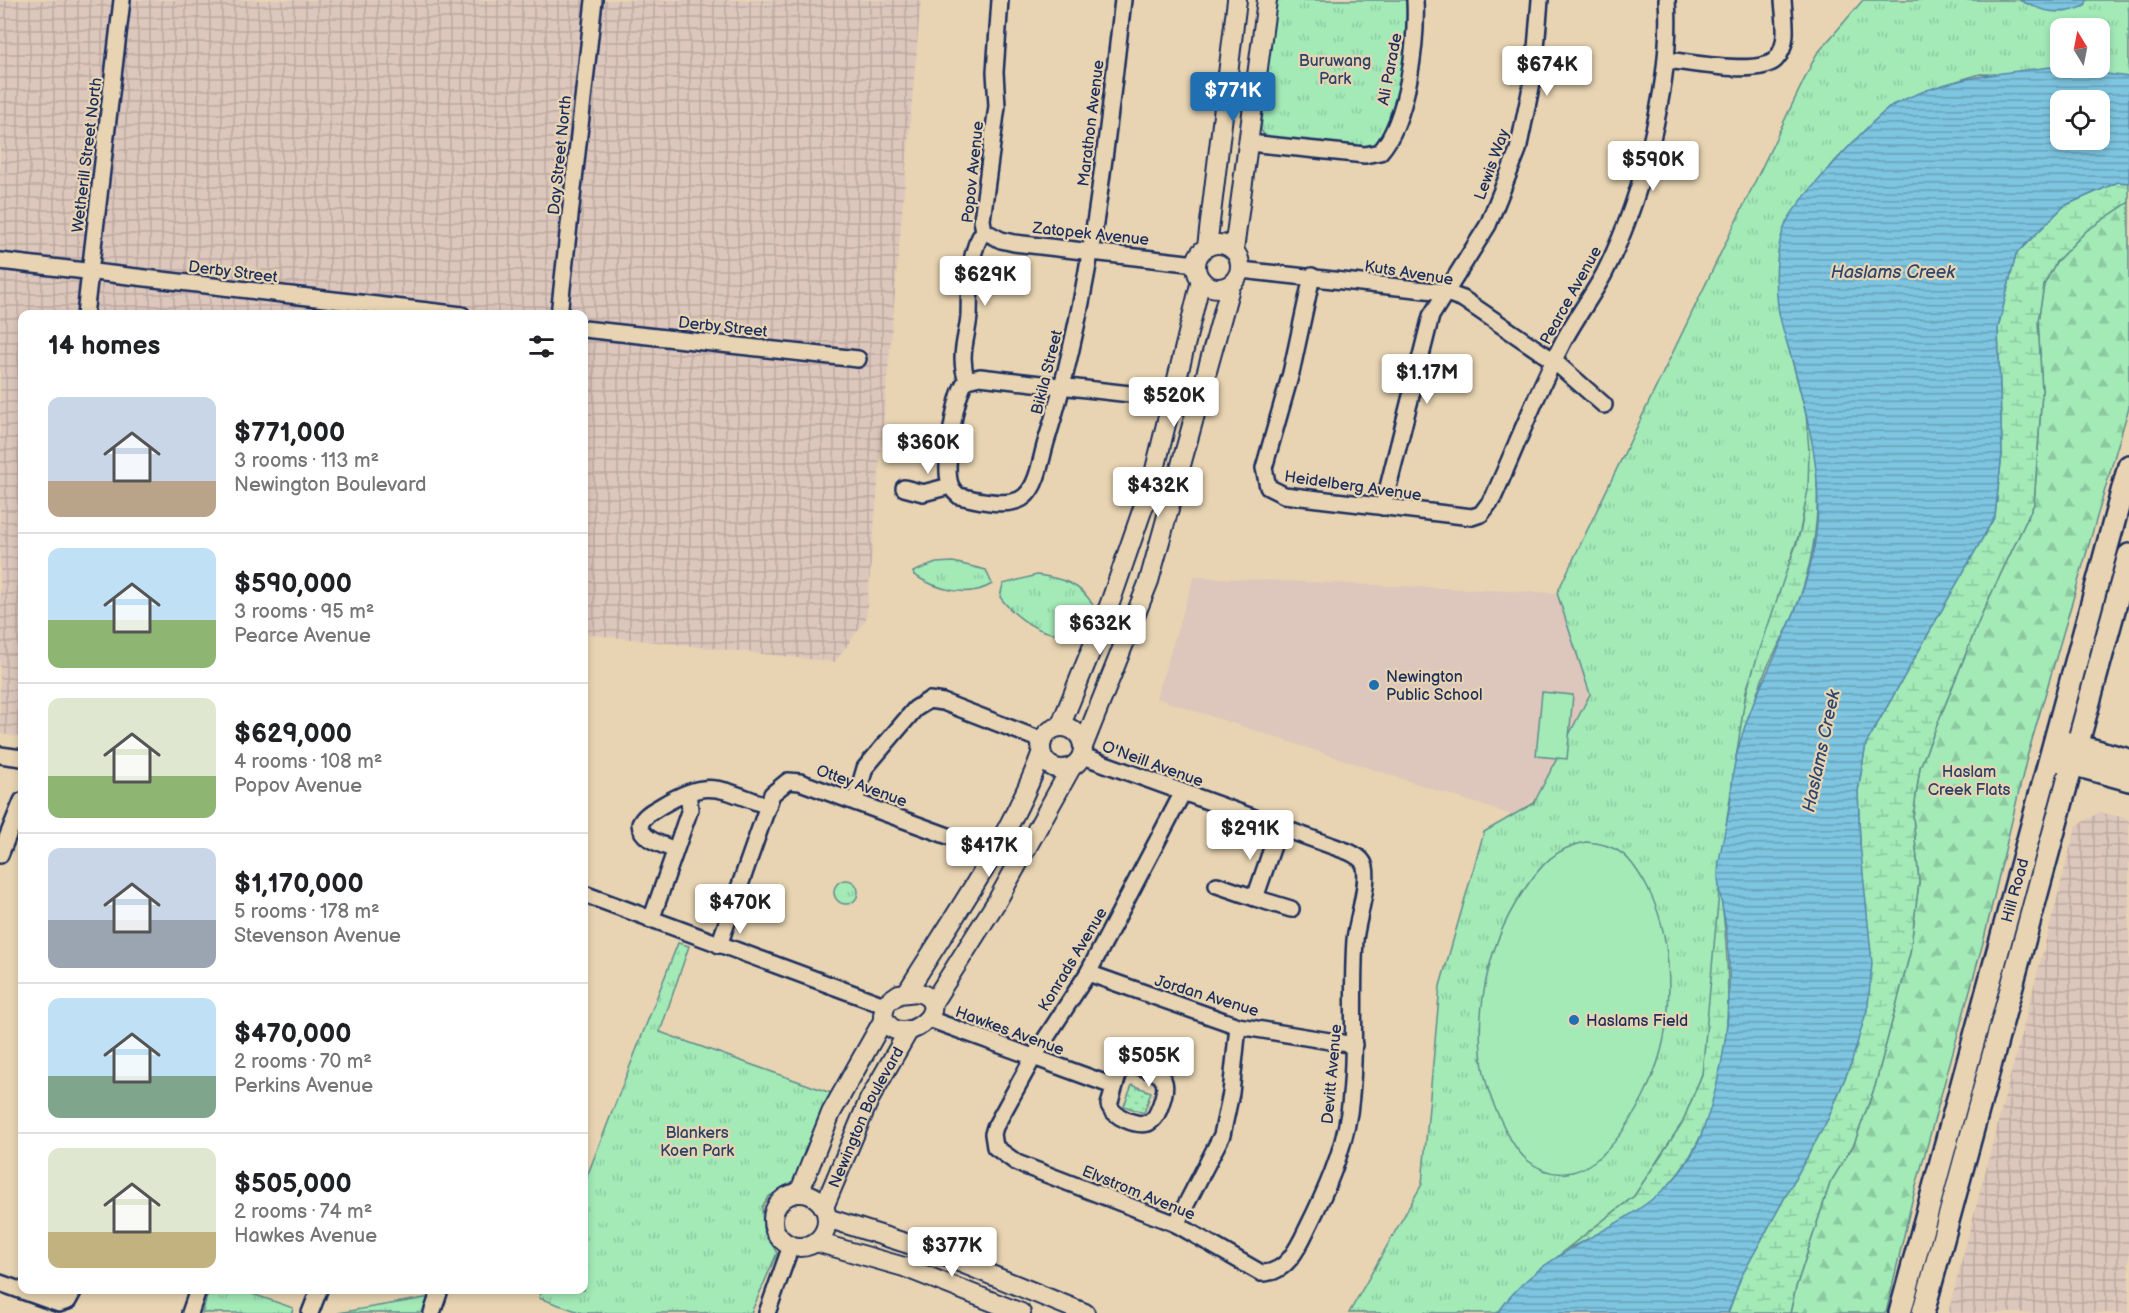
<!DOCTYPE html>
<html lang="en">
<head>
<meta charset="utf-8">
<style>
  :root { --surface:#fff; --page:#f2f2f2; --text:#202124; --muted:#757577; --line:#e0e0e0; --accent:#1f6fb2 }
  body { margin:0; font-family:"Balsamiq Sans",sans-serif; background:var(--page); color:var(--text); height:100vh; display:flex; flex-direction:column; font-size:22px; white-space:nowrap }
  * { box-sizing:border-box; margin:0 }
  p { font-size:20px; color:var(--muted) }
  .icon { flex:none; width:33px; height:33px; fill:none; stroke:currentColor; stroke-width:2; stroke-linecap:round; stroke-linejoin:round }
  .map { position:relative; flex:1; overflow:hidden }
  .details { position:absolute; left:18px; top:310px; width:570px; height:984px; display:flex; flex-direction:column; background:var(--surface); border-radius:12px; box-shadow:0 3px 9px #0003 }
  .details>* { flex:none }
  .needle { width:39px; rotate:350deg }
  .controls { position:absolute; left:2050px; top:18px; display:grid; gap:12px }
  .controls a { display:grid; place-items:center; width:60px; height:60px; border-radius:12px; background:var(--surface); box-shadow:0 3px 9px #0003; font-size:30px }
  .price { position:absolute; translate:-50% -51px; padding:0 14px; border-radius:6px; background:#fff; color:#222; font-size:20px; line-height:39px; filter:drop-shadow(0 2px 3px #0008) }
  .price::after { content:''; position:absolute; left:50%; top:36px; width:18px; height:14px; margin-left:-9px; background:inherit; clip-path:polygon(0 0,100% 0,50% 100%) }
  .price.active { background:var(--accent); color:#fff }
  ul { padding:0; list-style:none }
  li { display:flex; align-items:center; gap:18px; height:150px; padding:0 30px }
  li+li { border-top:2px solid var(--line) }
  li span { display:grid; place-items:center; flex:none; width:168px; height:120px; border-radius:12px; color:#555 }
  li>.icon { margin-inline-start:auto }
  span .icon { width:72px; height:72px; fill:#fffc; stroke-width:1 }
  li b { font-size:26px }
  h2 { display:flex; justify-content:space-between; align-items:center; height:72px; padding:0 30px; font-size:26px }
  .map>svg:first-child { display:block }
  .built { fill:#ddc6bb }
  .industrial { fill:url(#industrial-grid) }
  .grass { fill:url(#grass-dots); stroke:#5f8c8a; stroke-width:1.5 }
  .forest { fill:url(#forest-firs); stroke:#5f8c8a; stroke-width:1.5 }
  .wetland { fill:url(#wetland-marsh); stroke:#5f8c8a; stroke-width:1.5 }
  .park { fill:url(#park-tufts); stroke:#5f8c8a; stroke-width:1.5; fill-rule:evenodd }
  .pitch { fill:#a3eab7; stroke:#5f8c8a; stroke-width:1.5 }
  .water { fill:url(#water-rules); stroke:#5689ab; stroke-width:1.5; fill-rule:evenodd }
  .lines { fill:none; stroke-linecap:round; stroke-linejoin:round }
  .minor-casing { stroke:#1b2f5e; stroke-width:20 }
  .tertiary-casing { stroke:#1b2f5e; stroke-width:22 }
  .secondary-casing { stroke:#1b2f5e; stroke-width:26 }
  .minor { stroke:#e8d4b2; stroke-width:15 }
  .tertiary { stroke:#e8d4b2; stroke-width:18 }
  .secondary { stroke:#e8d4b2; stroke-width:21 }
  .poi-dot { fill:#1f6fb2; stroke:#e8d4b2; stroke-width:2 }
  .labels { text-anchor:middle; stroke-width:4.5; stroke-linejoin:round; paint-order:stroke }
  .park-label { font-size:16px; fill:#294267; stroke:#e8d4b2 }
  .street-label { font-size:16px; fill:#1b2f5e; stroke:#e8d4b2 }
  .poi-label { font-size:16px; fill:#1b2f5e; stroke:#e8d4b2; text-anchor:start }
  .water-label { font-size:18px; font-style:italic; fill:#2a4671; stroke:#e8d4b2 }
</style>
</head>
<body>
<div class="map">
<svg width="2129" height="1313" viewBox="0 0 2129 1313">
  <defs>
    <pattern id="industrial-grid" width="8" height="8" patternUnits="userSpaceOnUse" patternTransform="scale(1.5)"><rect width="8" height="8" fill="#ddc6bb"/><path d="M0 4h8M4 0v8" fill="none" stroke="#bdaaa3"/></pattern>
    <pattern id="grass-dots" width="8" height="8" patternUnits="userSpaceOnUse" patternTransform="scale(1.5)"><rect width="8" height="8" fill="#a3eab7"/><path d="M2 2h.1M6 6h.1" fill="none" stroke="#8cc9a0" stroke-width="1.8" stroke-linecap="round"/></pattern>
    <pattern id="forest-firs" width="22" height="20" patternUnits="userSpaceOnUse" patternTransform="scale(1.5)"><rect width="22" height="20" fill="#a3eab7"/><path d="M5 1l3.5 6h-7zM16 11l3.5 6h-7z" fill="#8cc9a0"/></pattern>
    <pattern id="wetland-marsh" width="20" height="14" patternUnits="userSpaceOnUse" patternTransform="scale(1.5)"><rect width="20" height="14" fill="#a3eab7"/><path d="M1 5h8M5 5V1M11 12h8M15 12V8" fill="none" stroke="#8cc9a0"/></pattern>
    <pattern id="park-tufts" width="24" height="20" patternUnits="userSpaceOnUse" patternTransform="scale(1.5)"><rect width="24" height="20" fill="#a3eab7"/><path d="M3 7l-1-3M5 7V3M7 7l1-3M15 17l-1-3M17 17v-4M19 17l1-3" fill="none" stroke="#8cc9a0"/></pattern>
    <pattern id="water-rules" width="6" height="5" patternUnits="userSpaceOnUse" patternTransform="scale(1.5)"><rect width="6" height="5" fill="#7ec5df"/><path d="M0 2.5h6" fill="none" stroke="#66a0b8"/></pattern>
  </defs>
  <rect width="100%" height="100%" fill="#e8d4b2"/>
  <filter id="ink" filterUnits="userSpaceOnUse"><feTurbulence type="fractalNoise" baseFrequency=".0167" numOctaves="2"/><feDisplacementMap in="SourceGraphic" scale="12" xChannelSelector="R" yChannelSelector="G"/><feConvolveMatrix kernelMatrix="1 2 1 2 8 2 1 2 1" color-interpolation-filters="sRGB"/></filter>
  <g filter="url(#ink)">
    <path class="built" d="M 1194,577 L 1557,593 L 1566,605 L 1589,671 L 1587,718 L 1561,774 L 1515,816 L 1156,698 Z"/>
    <g class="industrial">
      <path d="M 0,0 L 921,0 L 866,619 L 835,662 L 584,634 L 584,315 L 22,315 L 22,737 L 0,734 Z"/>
      <path d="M 2100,812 L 2129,819 L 2129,1313 L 1948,1313 L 2076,826 Z"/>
    </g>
    <path class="grass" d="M 1132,1085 L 1151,1092 L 1144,1113 L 1124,1106 Z"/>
    <path class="forest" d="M 2129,202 L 2129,407 L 2027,757 L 1984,939 L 1912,1201 L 1886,1313 L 1790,1313 L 1796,1287 L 1830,1183 L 1854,1144 L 1875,1086 L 1910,953 L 1919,882 L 1913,817 L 1920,767 L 1983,611 L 2034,504 L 2042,391 L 2038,321 L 2044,285 L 2056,262 L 2086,231 Z"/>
    <g class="wetland">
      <path d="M 2118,182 L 2129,183 L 2129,202 L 2086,231 L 2056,262 L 2044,285 L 2038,321 L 2042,391 L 2034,504 L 1983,611 L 1920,767 L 1913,817 L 1919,882 L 1910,953 L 1875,1086 L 1854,1144 L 1830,1183 L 1796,1287 L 1790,1313 L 1728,1313 L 1741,1277 L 1828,1119 L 1852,1061 L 1860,843 L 1858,791 L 1866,744 L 1995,516 L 2002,453 L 1998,328 L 2016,254 L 2064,206 Z"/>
      <path d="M 1806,414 C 1826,484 1819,558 1789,625 C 1782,640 1773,654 1766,670 C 1753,701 1744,734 1734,766 C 1739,703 1760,644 1781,584 C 1787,566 1797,547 1801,528 C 1809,490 1809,453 1806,414 Z"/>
      <path d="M 1718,874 C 1733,973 1740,1105 1669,1185 C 1642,1216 1600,1232 1565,1250 L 1634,1196 L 1682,1123 L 1702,1074 Z"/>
    </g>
    <g class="park">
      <path d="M 1275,0 L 1408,0 C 1405,54 1404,104 1374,150 L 1268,140 L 1261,130 Z"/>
      <path d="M 1863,0 L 2129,0 L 2129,77 L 1980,74 L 1937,87 L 1892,105 L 1835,161 L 1786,222 L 1779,310 L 1806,414 L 1809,450 L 1808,490 L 1800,531 L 1746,691 L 1724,839 L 1702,1074 L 1682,1123 L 1634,1196 L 1565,1250 L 1498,1313 L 1349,1313 L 1422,1184 L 1440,986 L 1484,832 L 1534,803 L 1590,694 L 1557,593 L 1816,55 ZM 2061,28 L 2100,28 L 2100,68 L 2061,68 Z"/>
      <path d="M 953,562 L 986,570 L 992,584 C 968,599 936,589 914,575 L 913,572 L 936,563 Z"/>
      <path d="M 1037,575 C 1062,578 1082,584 1094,607 C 1075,657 1022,628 1000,597 L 1003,584 Z"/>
      <circle cx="846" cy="892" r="12"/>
      <path d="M 678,943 L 689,946 L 660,1032 L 831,1093 L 811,1135 L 794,1181 L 768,1197 L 762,1207 L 763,1229 L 777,1253 L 751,1313 L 582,1313 L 539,1298 L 542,1290 L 584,1290 L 584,1184 Z"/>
      <path d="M 209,1290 L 241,1290 L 293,1308 L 292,1313 L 202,1313 Z"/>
      <path d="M 431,1297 L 426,1313 L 338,1313 Z"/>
    </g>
    <g class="pitch">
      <path d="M 1542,692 L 1573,695 L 1567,759 L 1536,756 Z"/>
      <path d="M 1586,842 C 1620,844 1631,858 1647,887 C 1672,933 1674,1001 1661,1051 C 1648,1100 1591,1212 1527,1160 C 1513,1148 1504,1127 1496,1110 C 1465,1042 1483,950 1524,890 C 1541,865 1555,848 1586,842 Z"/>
    </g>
    <g class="water">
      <path d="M 2019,0 L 2087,0 L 2085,6 C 2060,17 2044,12 2019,0 Z"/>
      <path d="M 2052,67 L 2129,77 L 2129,183 L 2118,182 L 2064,206 L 2016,254 L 1998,328 L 2002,453 L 1995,516 L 1866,744 L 1858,791 L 1860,843 L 1872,963 L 1868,1006 L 1852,1061 L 1828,1119 L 1741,1277 L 1728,1313 L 1498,1313 C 1552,1230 1665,1231 1702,1133 C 1725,1071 1734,1001 1727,935 C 1725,915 1718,894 1718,874 C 1719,849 1728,823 1731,798 C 1732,787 1732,777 1734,767 C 1749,685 1807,617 1816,534 C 1823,476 1809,423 1794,367 C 1789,348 1781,327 1778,307 C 1775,280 1775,248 1786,223 C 1795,203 1876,114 1895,104 C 1944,78 1998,73 2052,67 ZM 2061,100 L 2100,100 L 2100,140 L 2061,140 Z"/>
    </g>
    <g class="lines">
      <defs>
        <g id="minor">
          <path d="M 1123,0 C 1106,148 1091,299 1046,442 C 1041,458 1038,485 1025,496 C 1011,509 976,500 959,496 C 954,492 950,487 949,480 C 945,463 955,391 967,380 L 980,377 L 1174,399"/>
          <path d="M 1666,60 C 1689,62 1760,77 1776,59 C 1790,44 1784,18 1783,0"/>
          <path d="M 1249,143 L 1365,155 L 1380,152 C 1408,121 1417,41 1415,0"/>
          <path d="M 984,231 L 982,220 L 997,106 L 995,72 L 1000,0"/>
          <path d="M 984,231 L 1001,240 L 1014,243 L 1196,264"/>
          <path d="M 0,261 L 462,315"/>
          <path d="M 1241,270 L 1444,292 L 1463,299 L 1554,361 L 1604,405"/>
          <path d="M 1312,276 L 1291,373 L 1264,468 L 1268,487 L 1284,495 L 1472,517 L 1481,514 L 1493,498 C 1516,447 1536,394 1562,344 C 1574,320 1591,298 1604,274 C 1641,201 1673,82 1667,0"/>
          <path d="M 85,315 L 122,0"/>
          <path d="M 559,315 L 594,0"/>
          <path d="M 584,329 L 858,359"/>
          <path d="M 967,380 C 958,356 967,339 969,316 C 970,290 967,252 984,231"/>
          <path d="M 904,488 L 923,493 L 950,486"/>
          <path d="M 1383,507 L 1431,316 L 1488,225 L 1518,150 L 1534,73 L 1540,0"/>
          <path d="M 0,755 L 22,758"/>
          <path d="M 1083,756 L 1349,852 C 1357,856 1363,859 1365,867 C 1369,885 1357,920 1355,940 C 1351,997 1357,1055 1349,1113 C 1343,1153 1325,1193 1307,1229 C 1298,1248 1286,1274 1261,1273 L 1176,1224 L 1017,1163 L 995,1147 L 993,1134 L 995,1127 L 1033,1058 L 1088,973 L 1182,794"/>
          <path d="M 855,802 L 865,768 L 915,709 L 929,700 L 943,702 L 1041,740"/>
          <path d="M 675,850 C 662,844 641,840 640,824 C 644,815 653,811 661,806 C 709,777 719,789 768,806"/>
          <path d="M 0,855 L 22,801"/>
          <path d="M 1217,885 L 1255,898 L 1279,828"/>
          <path d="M 584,894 L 884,1005"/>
          <path d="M 1255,898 L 1291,909"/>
          <path d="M 651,920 L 690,809 L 688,793"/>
          <path d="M 719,945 L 772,794 L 788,781 L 800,782 L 992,852"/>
          <path d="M 1088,973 L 1238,1026 L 1354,1045"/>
          <path d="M 929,1019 L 1113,1086"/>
          <path d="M 1126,1065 C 1135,1064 1141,1067 1149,1070 C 1168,1077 1167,1087 1161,1104 C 1158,1112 1156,1119 1148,1123 C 1135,1126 1114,1117 1109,1105 L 1119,1072 Z"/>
          <path d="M 1176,1224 L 1222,1135 L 1231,1093 L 1238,1026"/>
          <path d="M 0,1283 L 59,1304 L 68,1301 L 74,1290"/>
          <path d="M 190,1313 L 198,1290"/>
          <path d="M 310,1313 L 319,1290"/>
          <path d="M 432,1313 L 440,1290"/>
          <path d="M 767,1313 L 791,1246"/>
        </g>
        <g id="tertiary">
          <circle cx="1218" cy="266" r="22"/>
          <path d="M 1207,247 L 1237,0"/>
          <path d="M 1234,250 L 1267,0"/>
          <circle cx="1062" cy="748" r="21"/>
          <path d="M 1060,727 L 1109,606 L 1152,482 L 1201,280"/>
          <path d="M 1084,744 L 1149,581 L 1231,284"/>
          <path d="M 907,992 C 953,917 1011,837 1041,754"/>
          <path d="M 917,992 C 962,1005 896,1057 883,1015 L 886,1003 L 899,994 Z"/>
          <path d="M 932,1004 L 997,901 L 1071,768"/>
          <path d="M 799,1193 L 831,1113 L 884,1019"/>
          <circle cx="800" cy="1220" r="27"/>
          <path id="s1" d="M 824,1207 L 869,1100 L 909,1030"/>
          <path d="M 827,1218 L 937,1253 L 1085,1313"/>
          <path d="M 816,1242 L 904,1267 L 1021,1313"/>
        </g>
        <g id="secondary">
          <path d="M 2065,742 L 2129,760"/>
          <path d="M 2057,760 L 2129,780"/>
          <path id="s2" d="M 1900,1313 L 2129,466"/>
          <path d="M 1923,1313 L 2129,555"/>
        </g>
      </defs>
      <use href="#minor" class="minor-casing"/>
      <use href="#tertiary" class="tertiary-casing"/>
      <use href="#secondary" class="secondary-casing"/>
      <use href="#minor" class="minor"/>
      <use href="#tertiary" class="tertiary"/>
      <use href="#secondary" class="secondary"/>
    </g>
  </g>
  <g class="poi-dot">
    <circle cx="1374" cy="685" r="6"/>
    <circle cx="1574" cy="1020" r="6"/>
  </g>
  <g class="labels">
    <g class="park-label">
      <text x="1335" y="66">Buruwang<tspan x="1335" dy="18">Park</tspan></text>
      <text x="1969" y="777">Haslam<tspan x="1969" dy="18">Creek Flats</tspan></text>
      <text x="697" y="1138">Blankers<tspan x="697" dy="18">Koen Park</tspan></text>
    </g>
    <g class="street-label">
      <text transform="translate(1389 69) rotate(-79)" y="6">Ali Parade</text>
      <text transform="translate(1090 123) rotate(-83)" y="6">Marathon Avenue</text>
      <text transform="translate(86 155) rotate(-83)" y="6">Wetherill Street North</text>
      <text transform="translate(559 155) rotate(-84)" y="6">Day Street North</text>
      <text transform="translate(1491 164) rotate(-70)" y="6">Lewis Way</text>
      <text transform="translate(972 172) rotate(-84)" y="6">Popov Avenue</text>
      <text transform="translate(1091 233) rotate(6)" y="6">Zatopek Avenue</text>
      <text transform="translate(233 271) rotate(7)" y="6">Derby Street</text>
      <text transform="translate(1409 272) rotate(9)" y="6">Kuts Avenue</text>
      <text transform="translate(1570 295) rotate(-61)" y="6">Pearce Avenue</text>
      <text transform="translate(723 326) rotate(6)" y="6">Derby Street</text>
      <text transform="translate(1046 372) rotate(-76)" y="6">Bikila Street</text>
      <text transform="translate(1353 485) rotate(8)" y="6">Heidelberg Avenue</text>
      <text transform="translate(1153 763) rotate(20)" y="6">O'Neill Avenue</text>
      <text transform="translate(862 785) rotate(20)" y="6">Ottey Avenue</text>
      <text dy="6" stroke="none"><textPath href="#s2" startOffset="438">Hill Road</textPath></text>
      <text transform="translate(1072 959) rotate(-59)" y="6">Konrads Avenue</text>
      <text transform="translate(1207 995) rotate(17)" y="6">Jordan Avenue</text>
      <text transform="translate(1010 1030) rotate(20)" y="6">Hawkes Avenue</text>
      <text transform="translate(1331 1074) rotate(-85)" y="6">Devitt Avenue</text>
      <text dy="6" stroke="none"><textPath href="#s1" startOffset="99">Newington Boulevard</textPath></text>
      <text transform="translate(1139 1192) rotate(22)" y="6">Elvstrom Avenue</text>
    </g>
    <g class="poi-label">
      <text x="1386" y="682">Newington<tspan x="1386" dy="18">Public School</tspan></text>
      <text x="1586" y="1026">Haslams Field</text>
    </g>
    <g class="water-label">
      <text x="1893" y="278">Haslams Creek</text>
      <text transform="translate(1821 751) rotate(-78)" y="6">Haslams Creek</text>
    </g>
  </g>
</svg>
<div class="controls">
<a><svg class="needle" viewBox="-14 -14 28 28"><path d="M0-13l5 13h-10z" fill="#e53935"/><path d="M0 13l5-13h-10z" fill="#757577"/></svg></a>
<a><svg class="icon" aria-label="locate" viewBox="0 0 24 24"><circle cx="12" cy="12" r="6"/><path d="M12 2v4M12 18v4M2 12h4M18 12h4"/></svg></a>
</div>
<b class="price" style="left:1547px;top:97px">$674K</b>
<b class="price active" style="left:1233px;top:123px">$771K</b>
<b class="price" style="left:1653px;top:192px">$590K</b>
<b class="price" style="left:985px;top:307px">$629K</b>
<b class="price" style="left:1427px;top:405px">$1.17M</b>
<b class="price" style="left:1174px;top:428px">$520K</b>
<b class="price" style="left:928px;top:475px">$360K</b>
<b class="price" style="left:1158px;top:518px">$432K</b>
<b class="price" style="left:1100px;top:656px">$632K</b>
<b class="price" style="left:1250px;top:861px">$291K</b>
<b class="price" style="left:989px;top:878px">$417K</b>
<b class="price" style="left:740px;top:935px">$470K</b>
<b class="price" style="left:1149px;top:1088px">$505K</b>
<b class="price" style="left:952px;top:1278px">$377K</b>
<section class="details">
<h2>14 homes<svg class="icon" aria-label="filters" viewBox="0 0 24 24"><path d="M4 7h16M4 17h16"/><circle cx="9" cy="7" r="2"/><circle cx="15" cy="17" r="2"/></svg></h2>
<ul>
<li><span style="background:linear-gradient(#c9d6e8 70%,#b9a48a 0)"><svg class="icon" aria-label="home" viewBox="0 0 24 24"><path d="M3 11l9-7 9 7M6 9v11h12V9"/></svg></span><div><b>$771,000</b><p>3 rooms · 113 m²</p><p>Newington Boulevard</p></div></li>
<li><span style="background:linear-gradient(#bfe0f5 60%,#8fb573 0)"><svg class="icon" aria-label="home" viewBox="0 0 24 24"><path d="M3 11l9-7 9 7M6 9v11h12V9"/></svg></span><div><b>$590,000</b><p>3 rooms · 95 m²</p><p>Pearce Avenue</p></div></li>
<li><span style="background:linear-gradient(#dfe7d0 65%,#8fb573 0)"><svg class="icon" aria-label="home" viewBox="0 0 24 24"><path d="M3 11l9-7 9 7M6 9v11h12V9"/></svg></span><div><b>$629,000</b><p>4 rooms · 108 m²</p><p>Popov Avenue</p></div></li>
<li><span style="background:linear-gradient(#c9d6e8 60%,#9aa5b1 0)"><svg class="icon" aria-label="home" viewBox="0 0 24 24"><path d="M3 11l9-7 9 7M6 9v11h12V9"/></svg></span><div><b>$1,170,000</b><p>5 rooms · 178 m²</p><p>Stevenson Avenue</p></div></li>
<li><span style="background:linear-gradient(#bfe0f5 65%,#7fa58c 0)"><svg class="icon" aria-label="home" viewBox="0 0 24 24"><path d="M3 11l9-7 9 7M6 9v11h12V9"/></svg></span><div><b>$470,000</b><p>2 rooms · 70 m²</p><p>Perkins Avenue</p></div></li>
<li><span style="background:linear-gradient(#dfe7d0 70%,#c2b280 0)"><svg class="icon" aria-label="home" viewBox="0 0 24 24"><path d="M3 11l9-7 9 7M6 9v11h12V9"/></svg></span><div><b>$505,000</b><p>2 rooms · 74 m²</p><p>Hawkes Avenue</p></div></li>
</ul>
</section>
</div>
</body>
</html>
